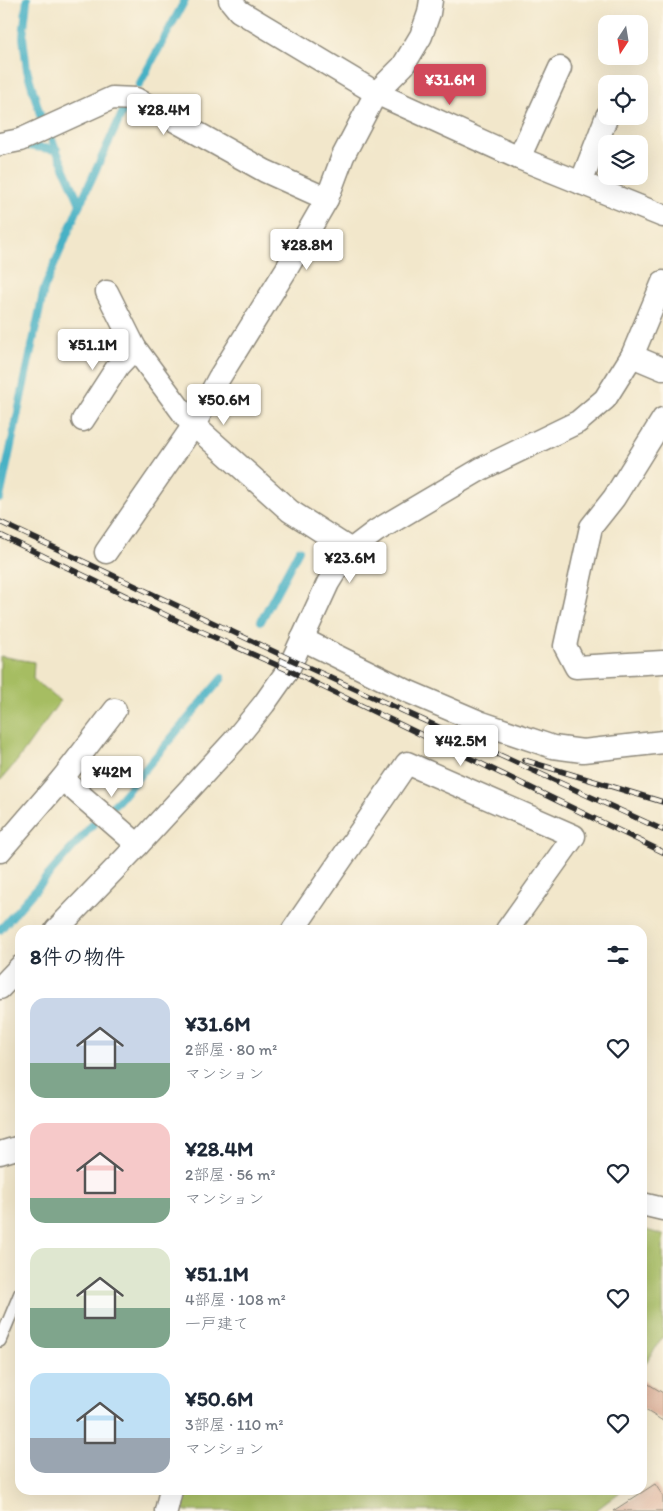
<!DOCTYPE html>
<html lang="ja">
<head>
<meta charset="utf-8">
<style>
  :root { --surface:#fff; --page:#f2f2f3; --text:#1f2937; --muted:#747a83; --accent:#d1495b }
  body { margin:0; font-family:Itim,"Klee One",sans-serif; background:var(--page); color:var(--text); height:100vh; display:flex; flex-direction:column; font-size:19px; white-space:nowrap }
  * { box-sizing:border-box; margin:0 }
  p { font-size:16px; color:var(--muted) }
  .icon { flex:none; width:28px; height:28px; fill:none; stroke:currentColor; stroke-width:2; stroke-linecap:round; stroke-linejoin:round }
  .map { position:relative; flex:1; overflow:hidden }
  .sheet { position:absolute; left:15px; top:925px; width:632px; height:570px; display:flex; flex-direction:column; background:var(--surface); border-radius:15px; box-shadow:0 5px 20px #0002 }
  .sheet>* { flex:none }
  .needle { width:32px; rotate:192deg }
  .fabs { position:absolute; left:598px; top:15px; display:grid; gap:10px }
  .fabs a { display:grid; place-items:center; width:50px; height:50px; border-radius:10px; background:var(--surface); box-shadow:0 5px 20px #0002; font-size:25px }
  .price { position:absolute; translate:-50% -42px; padding:0 11px; border-radius:5px; background:#fff; color:#222; font-size:16px; line-height:32px; filter:drop-shadow(0 1px 2px #0008) }
  .price::after { content:''; position:absolute; left:50%; top:30px; width:15px; height:11px; margin-left:-8px; background:inherit; clip-path:polygon(0 0,100% 0,50% 100%) }
  .price.active { background:var(--accent); color:#fff }
  ul { padding:0; list-style:none }
  li { display:flex; align-items:center; gap:15px; height:125px; padding:0 15px }
  li span { display:grid; place-items:center; flex:none; width:140px; height:100px; border-radius:15px; color:#555 }
  li>.icon { margin-inline-start:auto }
  span .icon { width:60px; height:60px; fill:#fffc; stroke-width:1 }
  li b { font-size:21px }
  h2 { display:flex; justify-content:space-between; align-items:center; height:60px; padding:0 15px; font-size:21px }
  .map>svg:first-child { display:block }
  .green { fill:#a6bd62; stroke:#687446 }
  .lines { fill:none; stroke-linecap:round; stroke-linejoin:round }
  .stream { stroke:#47b1c5; stroke-width:8 }
  .building { fill:#dbac94 }
  .lane-casing { stroke:#8e897b; stroke-width:14 }
  .street-casing { stroke:#8e897b; stroke-width:25 }
  .lane { stroke:#fff; stroke-width:11 }
  .street { stroke:#fff; stroke-width:22 }
  .rail-casing { stroke:#2b2b2b; stroke-width:5.5 }
  .rail { stroke:#fcf5e5; stroke-width:4; stroke-dasharray:11; stroke-linecap:butt }
</style>
</head>
<body>
<div class="map">
<svg width="663" height="1511" viewBox="0 0 663 1511">
  <rect width="100%" height="100%" fill="#fcf5e5"/>
  <filter id="ink" filterUnits="userSpaceOnUse"><feTurbulence type="fractalNoise" baseFrequency=".02" numOctaves="2"/><feDisplacementMap in="SourceGraphic" scale="10" xChannelSelector="R" yChannelSelector="G"/><feConvolveMatrix kernelMatrix="1 2 1 2 8 2 1 2 1" color-interpolation-filters="sRGB"/></filter>
  <filter id="wash" filterUnits="userSpaceOnUse"><feTurbulence type="fractalNoise" baseFrequency=".0096" numOctaves="4" result="noise"/><feDisplacementMap in="SourceGraphic" scale="20" xChannelSelector="R" yChannelSelector="G"/><feGaussianBlur stdDeviation="1.12" result="paint"/><feColorMatrix in="noise" values="0 0 0 0 0 0 0 0 0 0 0 0 0 0 0 0 0 1.4 0 .05"/><feComposite in="paint" operator="in"/></filter>
  <g filter="url(#wash)">
    <rect width="100%" height="100%" fill="#f2e7cb"/>
    <g class="green">
      <path d="M 0,656 L 34,662 L 33,679 L 60,701 L 17,761 L 0,781 Z"/>
      <path d="M 643,1229 L 663,1235 L 663,1337 L 643,1367 Z"/>
      <path d="M 186,1490 L 617,1490 L 620,1492 L 595,1511 L 182,1511 Z"/>
    </g>
    <g class="lines">
      <g class="stream">
        <path d="M 27,0 L 23,37 L 27,70 L 42,121"/>
        <path d="M 139,85 L 185,0"/>
        <path d="M 28,146 L 57,150"/>
        <path d="M 80,204 L 126,105"/>
        <path d="M 0,498 L 44,289 L 80,204 L 50,135"/>
        <path d="M 261,621 L 299,550"/>
        <path d="M 0,930 L 95,822 L 119,800 L 222,678"/>
      </g>
    </g>
    <g id="blocks">
      <g class="building">
        <path d="M 642,1380 L 663,1393 L 663,1421 L 642,1408 Z"/>
        <path d="M 655,1484 L 663,1496 L 663,1511 L 613,1511 Z"/>
      </g>
    </g>
  </g>
  <g filter="url(#ink)">
    <use href="#blocks" fill-opacity="0" stroke="#8e897b" stroke-width="1"/>
    <g class="lines">
      <defs>
        <path id="lane" d="M 0,1341 L 20,1293"/>
        <g id="street">
          <path d="M 230,0 L 239,11 L 376,93 L 519,158 L 663,216"/>
          <path d="M 0,144 L 20,140 L 112,98 L 136,99 L 265,171 L 327,199"/>
          <path d="M 519,158 L 560,68"/>
          <path d="M 581,183 L 607,116"/>
          <path d="M 107,292 L 135,348 L 189,421 L 290,511 L 351,550"/>
          <path d="M 632,356 L 663,369"/>
          <path d="M 663,419 L 614,498 L 591,527 L 565,646 L 576,667 L 663,662"/>
          <path d="M 83,420 L 118,366 L 135,348"/>
          <path d="M 106,552 L 194,425 L 219,378 L 286,270 L 327,199 L 343,156 L 376,93 L 403,66 L 421,36 L 429,13 L 431,0"/>
          <path d="M 302,639 L 407,691 L 482,723 L 553,747 L 583,751 L 663,742"/>
          <path d="M 62,779 L 138,845"/>
          <path d="M 0,851 L 62,779 L 115,710"/>
          <path d="M 56,930 L 138,845 L 234,741 L 264,704 L 288,670 L 328,583 L 341,562 L 351,550 L 376,531 L 481,469 L 578,422 L 605,399 L 632,356 L 663,282"/>
          <path d="M 293,930 L 407,763 L 574,836 L 507,930"/>
          <path d="M 0,988 L 20,967"/>
          <path d="M 0,1153 L 20,1147"/>
          <path d="M 642,1204 L 663,1209"/>
          <path d="M 166,1511 L 171,1490"/>
        </g>
      </defs>
      <use href="#lane" class="lane-casing"/>
      <use href="#street" class="street-casing"/>
      <use href="#lane" class="lane"/>
      <use href="#street" class="street"/>
      <defs>
        <g id="rail">
          <path d="M 0,522 L 292,660 L 663,830"/>
          <path d="M 0,535 L 180,622 L 288,670 L 663,852"/>
          <path d="M 524,760 L 663,802"/>
        </g>
      </defs>
      <use href="#rail" class="rail-casing"/>
      <use href="#rail" class="rail"/>
    </g>
  </g>
</svg>
<div class="fabs">
<a><svg class="needle" viewBox="-14 -14 28 28"><path d="M0-13l5 13h-10z" fill="#e53935"/><path d="M0 13l5-13h-10z" fill="#747a83"/></svg></a>
<a><svg class="icon" aria-label="locate" viewBox="0 0 24 24"><circle cx="12" cy="12" r="6"/><path d="M12 2v4M12 18v4M2 12h4M18 12h4"/></svg></a>
<a><svg class="icon" aria-label="layers" viewBox="0 0 24 24"><path d="M12 4l9 5-9 5-9-5zM3 14l9 5 9-5"/></svg></a>
</div>
<b class="price active" style="left:450px;top:106px">¥31.6M</b>
<b class="price" style="left:164px;top:136px">¥28.4M</b>
<b class="price" style="left:307px;top:271px">¥28.8M</b>
<b class="price" style="left:93px;top:371px">¥51.1M</b>
<b class="price" style="left:224px;top:426px">¥50.6M</b>
<b class="price" style="left:350px;top:584px">¥23.6M</b>
<b class="price" style="left:461px;top:767px">¥42.5M</b>
<b class="price" style="left:112px;top:798px">¥42M</b>
<section class="sheet">
<h2>8件の物件<svg class="icon" aria-label="filters" viewBox="0 0 24 24"><path d="M4 7h16M4 17h16"/><circle cx="9" cy="7" r="2"/><circle cx="15" cy="17" r="2"/></svg></h2>
<ul>
<li><span style="background:linear-gradient(#c9d6e8 65%,#7fa58c 0)"><svg class="icon" aria-label="home" viewBox="0 0 24 24"><path d="M3 11l9-7 9 7M6 9v11h12V9"/></svg></span><div><b>¥31.6M</b><p>2部屋 · 80 m²</p><p>マンション</p></div><svg class="icon" aria-label="heart" viewBox="0 0 24 24"><path d="M12 20l-8-8c-3-5 5-10 8-4 3-6 11-1 8 4z"/></svg></li>
<li><span style="background:linear-gradient(#f6c9c9 75%,#7fa58c 0)"><svg class="icon" aria-label="home" viewBox="0 0 24 24"><path d="M3 11l9-7 9 7M6 9v11h12V9"/></svg></span><div><b>¥28.4M</b><p>2部屋 · 56 m²</p><p>マンション</p></div><svg class="icon" aria-label="heart" viewBox="0 0 24 24"><path d="M12 20l-8-8c-3-5 5-10 8-4 3-6 11-1 8 4z"/></svg></li>
<li><span style="background:linear-gradient(#dfe7d0 60%,#7fa58c 0)"><svg class="icon" aria-label="home" viewBox="0 0 24 24"><path d="M3 11l9-7 9 7M6 9v11h12V9"/></svg></span><div><b>¥51.1M</b><p>4部屋 · 108 m²</p><p>一戸建て</p></div><svg class="icon" aria-label="heart" viewBox="0 0 24 24"><path d="M12 20l-8-8c-3-5 5-10 8-4 3-6 11-1 8 4z"/></svg></li>
<li><span style="background:linear-gradient(#bfe0f5 65%,#9aa5b1 0)"><svg class="icon" aria-label="home" viewBox="0 0 24 24"><path d="M3 11l9-7 9 7M6 9v11h12V9"/></svg></span><div><b>¥50.6M</b><p>3部屋 · 110 m²</p><p>マンション</p></div><svg class="icon" aria-label="heart" viewBox="0 0 24 24"><path d="M12 20l-8-8c-3-5 5-10 8-4 3-6 11-1 8 4z"/></svg></li>
</ul>
</section>
</div>
</body>
</html>
